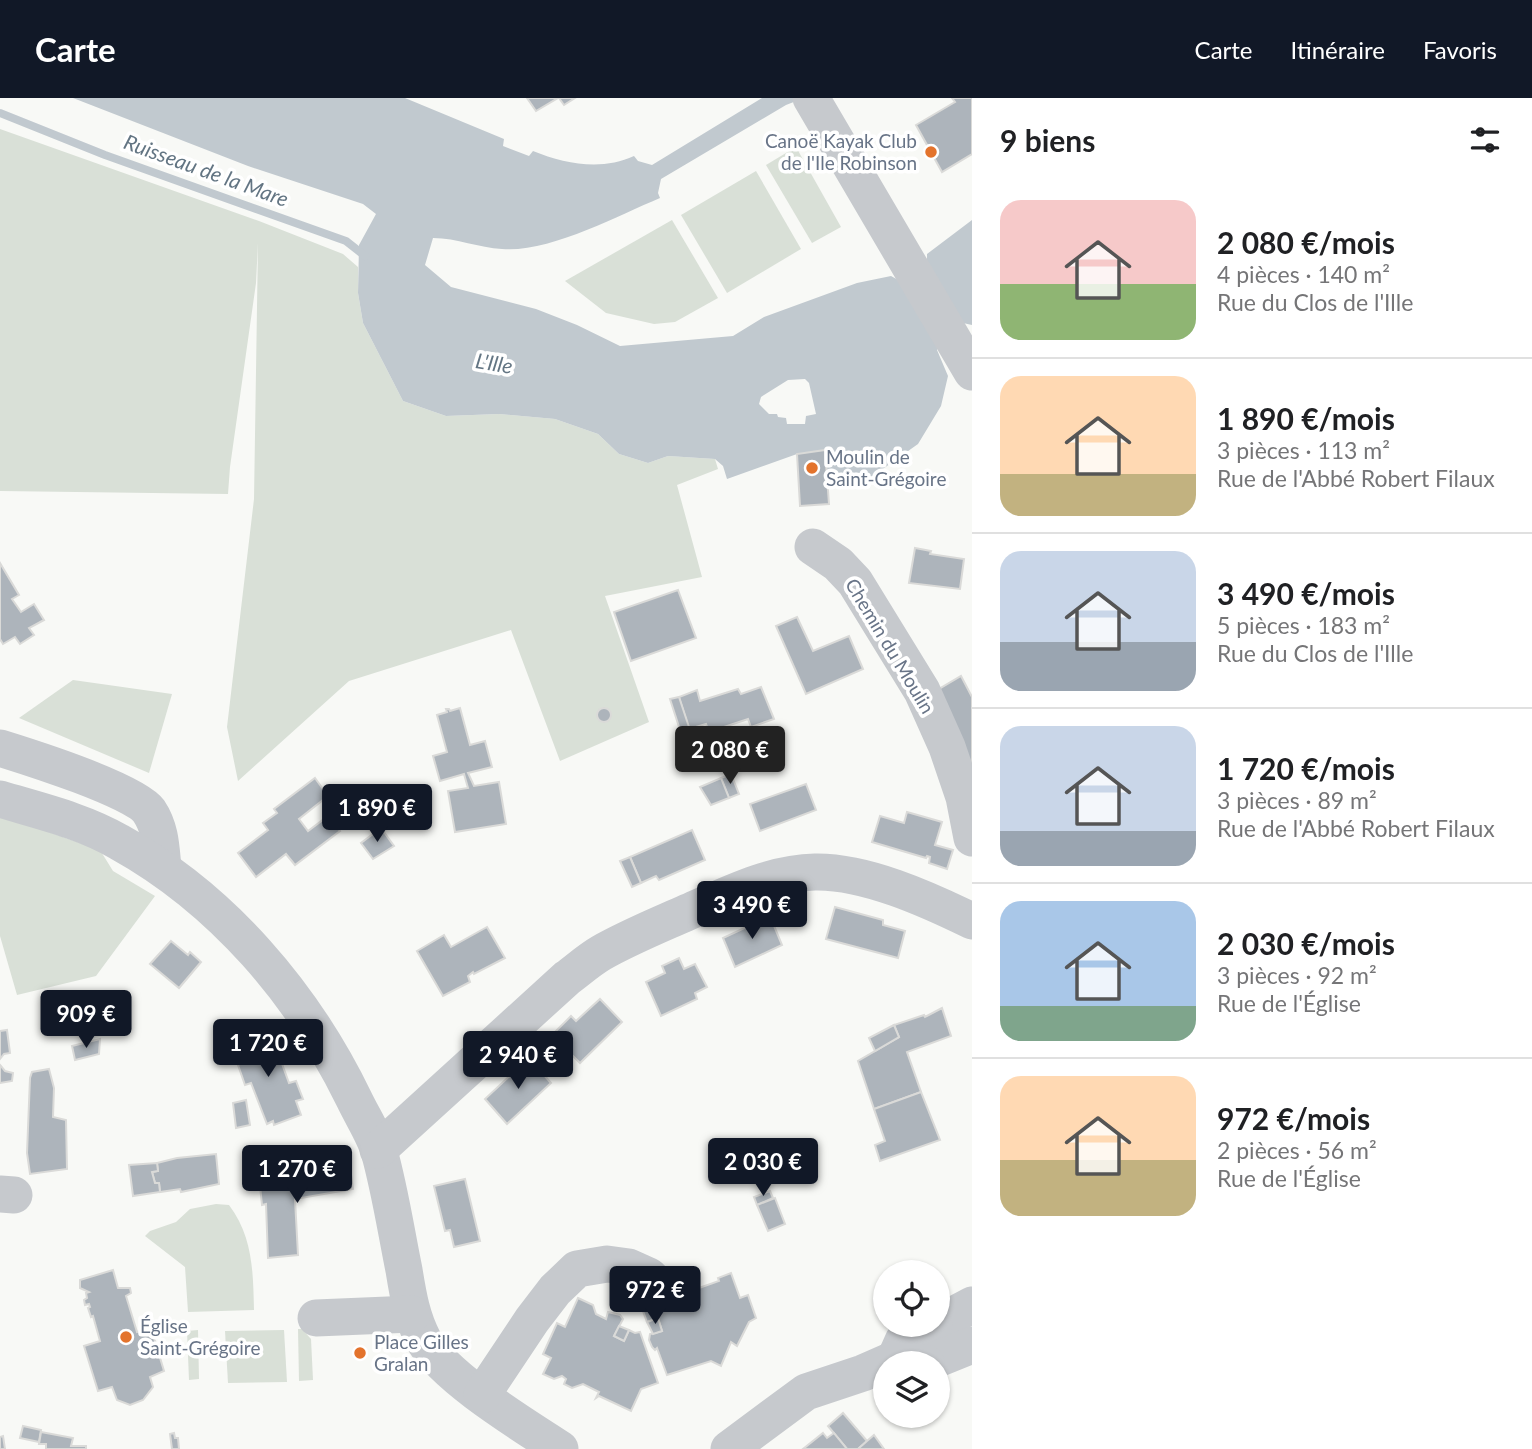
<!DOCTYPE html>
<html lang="fr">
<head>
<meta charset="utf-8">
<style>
  :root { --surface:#fff; --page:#f2f2f2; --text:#202124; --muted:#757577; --line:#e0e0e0; --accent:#111827 }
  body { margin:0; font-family:Lato,sans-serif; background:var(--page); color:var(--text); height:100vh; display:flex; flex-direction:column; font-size:26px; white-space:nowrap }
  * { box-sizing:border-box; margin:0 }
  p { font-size:23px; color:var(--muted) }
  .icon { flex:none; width:38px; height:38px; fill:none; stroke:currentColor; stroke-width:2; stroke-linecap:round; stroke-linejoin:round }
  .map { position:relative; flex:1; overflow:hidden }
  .details { display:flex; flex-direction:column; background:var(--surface); width:560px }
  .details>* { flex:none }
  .controls { position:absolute; left:873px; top:1162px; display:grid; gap:14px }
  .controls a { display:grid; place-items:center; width:77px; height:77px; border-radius:50%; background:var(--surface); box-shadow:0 2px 5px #0004; font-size:35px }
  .price { position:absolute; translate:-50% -60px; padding:0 16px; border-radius:7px; background:var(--accent); color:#fff; font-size:23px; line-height:46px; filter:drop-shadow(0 2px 4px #0008) }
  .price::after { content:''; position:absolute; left:50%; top:42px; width:21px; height:16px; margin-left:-10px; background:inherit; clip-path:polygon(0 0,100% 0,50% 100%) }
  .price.active { background:#222; color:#fff }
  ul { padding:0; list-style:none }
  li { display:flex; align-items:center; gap:21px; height:175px; padding:0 28px }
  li+li { border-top:2px solid var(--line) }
  li span { display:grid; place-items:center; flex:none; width:196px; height:140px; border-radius:21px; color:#555 }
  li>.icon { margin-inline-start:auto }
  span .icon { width:84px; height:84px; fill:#fffc; stroke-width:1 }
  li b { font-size:30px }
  h2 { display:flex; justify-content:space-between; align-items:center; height:84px; padding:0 28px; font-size:30px }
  header { display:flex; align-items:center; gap:42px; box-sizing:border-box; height:98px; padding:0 35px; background:var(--accent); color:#fff }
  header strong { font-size:33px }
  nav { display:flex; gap:38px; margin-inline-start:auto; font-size:24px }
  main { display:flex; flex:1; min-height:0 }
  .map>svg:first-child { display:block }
  .green { fill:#d9e0d7 }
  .water { fill:#c1c9cf; fill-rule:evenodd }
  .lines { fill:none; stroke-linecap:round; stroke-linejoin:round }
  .stream { stroke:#c1c9cf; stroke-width:8 }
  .building { fill:#adb4bb; stroke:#dadad8; stroke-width:2 }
  .minor { stroke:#c6c9cd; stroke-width:37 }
  .poi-dot { fill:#e3732c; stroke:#fff; stroke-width:2.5 }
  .labels { text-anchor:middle; stroke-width:7; stroke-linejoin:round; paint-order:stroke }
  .poi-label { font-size:19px; fill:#687487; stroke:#fff; text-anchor:start }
  .street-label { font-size:19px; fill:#687487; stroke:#fff }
  .water-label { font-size:21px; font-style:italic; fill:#637583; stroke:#fff }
</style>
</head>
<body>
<header>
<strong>Carte</strong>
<nav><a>Carte</a><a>Itinéraire</a><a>Favoris</a></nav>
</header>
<main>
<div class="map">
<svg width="972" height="1351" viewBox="0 0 972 1351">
  <rect width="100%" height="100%" fill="#f8f9f6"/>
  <g class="green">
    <path d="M 0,31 L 259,123 L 343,156 L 358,169 L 358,195 L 363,225 L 403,303 L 446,318 L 499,316 L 555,321 L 598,336 L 619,356 L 648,365 L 668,358 L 715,361 L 718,371 L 677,387 L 702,479 L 605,498 L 649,624 L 560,663 L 511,532 L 349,583 L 238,683 L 227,629 L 254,401 L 258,145 L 256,185 L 230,369 L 228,396 L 0,393 Z"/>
    <path d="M 796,49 L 841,129 L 812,145 L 766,67 Z"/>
    <path d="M 756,73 L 801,151 L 727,195 L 681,117 Z"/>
    <path d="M 672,122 L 718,200 L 675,224 L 654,226 L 606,215 L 565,183 Z"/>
    <path d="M 73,582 L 172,596 L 149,675 L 19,620 Z"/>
    <path d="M 0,717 L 100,752 L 113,773 L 155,798 L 96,878 L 17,897 L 0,838 Z"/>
    <path d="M 216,1106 L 229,1107 C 253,1139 253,1173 254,1212 L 188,1214 L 185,1169 L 145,1138 L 150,1133 L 176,1124 L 190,1111 Z"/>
    <path d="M 298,1231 L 302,1231 L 311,1241 L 313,1282 L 299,1283 Z"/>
    <path d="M 198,1232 L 199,1281 L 189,1282 L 187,1233 Z"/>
    <path d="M 284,1232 L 287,1284 L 228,1285 L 225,1233 Z"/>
  </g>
  <path class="water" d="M 73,0 L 405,0 L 504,41 L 503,48 L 529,58 L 533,53 C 565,66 602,73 634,58 L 638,63 L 652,67 L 762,0 L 804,0 L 786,7 L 661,81 L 658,95 L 660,100 C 617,118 549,155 502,151 C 479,150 457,140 433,140 L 425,167 L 451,189 L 536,211 L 577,227 L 620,248 L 733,238 L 764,219 L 857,185 L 891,178 L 900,183 L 927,165 L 927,156 L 972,122 L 972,227 L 963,225 L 941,242 L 937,252 L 948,278 L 941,308 L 918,346 L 863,385 L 849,388 L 827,384 L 797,356 L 727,381 L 723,368 L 715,361 L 668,358 L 648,365 L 619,356 L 598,336 L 555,321 L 499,316 L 446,318 L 403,303 L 363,225 L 358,195 L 359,147 L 376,116 L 363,106 L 248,68 ZM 805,281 L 809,285 L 816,316 L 806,318 L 805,326 L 787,326 L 786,320 L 778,319 L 777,316 L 769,316 L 759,306 L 761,299 L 788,282 Z"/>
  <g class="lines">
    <path class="stream" d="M 0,15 L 105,57 L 346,143 L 365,158"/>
  </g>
  <g class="building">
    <path d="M 527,0 L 558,0 L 536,13 Z"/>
    <path d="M 559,0 L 575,0 L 564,7 Z"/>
    <path d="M 952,0 L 972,0 L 972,56 L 942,74 L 916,27 L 955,4 Z"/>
    <path d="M 825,352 L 829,406 L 800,408 L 797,356 Z"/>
    <path d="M 915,450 L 931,453 L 930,456 L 964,461 L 960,491 L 909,485 Z"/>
    <path d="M 0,465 L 19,497 L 12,501 L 21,514 L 34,506 L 44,522 L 29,530 L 34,537 L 20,546 L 15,539 L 3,546 L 0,541 Z"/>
    <path d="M 678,492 L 696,540 L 631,563 L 614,514 Z"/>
    <path d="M 797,519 L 813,553 L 849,538 L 863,571 L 806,596 L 776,528 Z"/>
    <path d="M 961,578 L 972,599 L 972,677 L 934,594 Z"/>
    <path d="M 761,589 L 774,621 L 751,629 L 748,621 L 709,634 L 706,626 L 689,631 L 679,599 L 697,592 L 700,603 L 738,591 L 741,596 Z"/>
    <path d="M 679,599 L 689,629 L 680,632 L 670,601 Z"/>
    <circle cx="604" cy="617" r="7"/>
    <path d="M 460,610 L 470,647 L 485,643 L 492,669 L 468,675 L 474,688 L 499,684 L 506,726 L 455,734 L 448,693 L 468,690 L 464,676 L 440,683 L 433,658 L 447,654 L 437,617 L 447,614 L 446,611 L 449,611 L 450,613 Z"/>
    <path d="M 731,676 L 739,696 L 729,700 L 721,680 Z"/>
    <path d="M 315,680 L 328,698 L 299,721 L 308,733 L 328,718 L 340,733 L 295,767 L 286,756 L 256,779 L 238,755 L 268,732 L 263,725 L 277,715 L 274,711 Z"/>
    <path d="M 721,680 L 729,700 L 711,707 L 700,689 Z"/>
    <path d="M 806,686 L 816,712 L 760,733 L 750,706 Z"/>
    <path d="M 907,714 L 942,724 L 935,747 L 953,752 L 947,771 L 929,765 L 930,759 L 927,758 L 926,760 L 872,744 L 880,718 L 904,725 Z"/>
    <path d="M 381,730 L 394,748 L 373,761 L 361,745 Z"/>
    <path d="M 692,732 L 705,762 L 659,782 L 656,778 L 641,785 L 630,759 Z"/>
    <path d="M 630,759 L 641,785 L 632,789 L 620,763 Z"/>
    <path d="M 835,809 L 883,822 L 883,827 L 905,833 L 898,860 L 826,841 Z"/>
    <path d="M 770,818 L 782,847 L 735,869 L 723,840 Z"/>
    <path d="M 487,829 L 505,860 L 474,876 L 473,874 L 468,878 L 470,884 L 443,898 L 417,853 L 444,837 L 451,849 Z"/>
    <path d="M 171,843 L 188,857 L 190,854 L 201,864 L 179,890 L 150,866 Z"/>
    <path d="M 679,860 L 684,871 L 695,866 L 707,889 L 695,895 L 697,901 L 661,918 L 646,884 L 665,875 L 662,868 Z"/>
    <path d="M 600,901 L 622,924 L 580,965 L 552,937 L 571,918 L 576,923 Z"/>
    <path d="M 942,910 L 951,938 L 907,954 L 921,994 L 874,1011 L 858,963 L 899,939 L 894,927 L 924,917 L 925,919 Z"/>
    <path d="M 894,927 L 899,939 L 875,953 L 869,940 Z"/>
    <path d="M 7,932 L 10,955 L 4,956 L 0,961 L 0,933 Z"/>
    <path d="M 264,932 L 272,954 L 277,952 L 289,985 L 296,983 L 303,1001 L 296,1003 L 301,1017 L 274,1027 L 273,1023 L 267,1026 L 251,985 L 245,987 L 238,967 L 244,964 L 236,943 Z"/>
    <path d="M 100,941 L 99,956 L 75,962 L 72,948 Z"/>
    <path d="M 529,960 L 551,985 L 507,1026 L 485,1001 Z"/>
    <path d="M 0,967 L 5,973 L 13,975 L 12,983 L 0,985 Z"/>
    <path d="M 49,971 L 54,990 L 53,1019 L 66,1022 L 67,1071 L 30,1076 L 27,1055 L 30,980 L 32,974 Z"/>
    <path d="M 921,994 L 940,1042 L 880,1063 L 875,1047 L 885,1043 L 874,1011 Z"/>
    <path d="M 246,1002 L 250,1027 L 236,1030 L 233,1005 Z"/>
    <path d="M 216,1056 L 219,1086 L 181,1094 L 180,1091 L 160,1094 L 159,1085 L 155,1085 L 152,1074 L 158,1073 L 157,1065 L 177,1060 Z"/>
    <path d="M 157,1065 L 158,1073 L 152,1074 L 155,1085 L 159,1085 L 160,1094 L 133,1098 L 129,1067 Z"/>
    <path d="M 340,1066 L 341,1072 L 350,1070 L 353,1091 L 295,1101 L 298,1157 L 268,1160 L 266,1106 L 262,1107 L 260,1088 L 316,1077 L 316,1071 Z"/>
    <path d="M 465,1081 L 480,1143 L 454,1149 L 450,1132 L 445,1133 L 434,1088 Z"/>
    <path d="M 770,1093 L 773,1100 L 757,1107 L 754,1099 Z"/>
    <path d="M 775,1100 L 785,1126 L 768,1133 L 757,1107 Z"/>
    <path d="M 113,1172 L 118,1190 L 130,1190 L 131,1195 L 126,1198 L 137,1234 L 151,1230 L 164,1273 L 150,1279 L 153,1289 L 143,1302 L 130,1307 L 117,1302 L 112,1289 L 98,1293 L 84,1248 L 100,1243 L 93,1218 L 91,1219 L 88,1210 L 90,1209 L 89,1206 L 85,1207 L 84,1202 L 87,1200 L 86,1195 L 89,1194 L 80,1190 L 80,1182 Z"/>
    <path d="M 731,1175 L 740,1200 L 748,1197 L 756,1220 L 749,1224 L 737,1248 L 731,1244 L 721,1268 L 711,1263 L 667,1277 L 657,1250 L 655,1252 L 652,1249 L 649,1242 L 650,1236 L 662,1233 L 658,1220 L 647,1224 L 643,1213 L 699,1193 L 697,1187 L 699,1190 L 719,1183 L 718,1180 Z"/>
    <path d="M 578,1200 L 593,1207 L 596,1216 L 606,1221 L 608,1214 L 620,1217 L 623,1221 L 614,1238 L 624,1243 L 629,1232 L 635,1235 L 640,1234 L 658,1285 L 641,1291 L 631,1313 L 599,1298 L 596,1300 L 599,1294 L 583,1286 L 572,1290 L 564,1286 L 566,1281 L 562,1278 L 554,1281 L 543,1276 L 551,1260 L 543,1256 L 557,1225 L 565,1229 Z"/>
    <path d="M 658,1220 L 662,1233 L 653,1236 L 647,1224 Z"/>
    <path d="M 619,1228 L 629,1232 L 624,1243 L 614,1238 Z"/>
    <path d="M 843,1315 L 867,1343 L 858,1351 L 847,1351 L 828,1328 Z"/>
    <path d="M 23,1328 L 41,1332 L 39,1344 L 20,1340 Z"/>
    <path d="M 41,1334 L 73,1340 L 71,1348 L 86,1348 L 86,1351 L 46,1351 L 46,1346 L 39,1346 Z"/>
    <path d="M 174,1335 L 175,1340 L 178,1340 L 179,1351 L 172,1351 L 170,1336 Z"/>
    <path d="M 823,1335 L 827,1340 L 834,1335 L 847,1351 L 803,1351 Z"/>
    <path d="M 874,1337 L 884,1351 L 858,1351 L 867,1343 Z"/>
    <path d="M 3,1338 L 5,1351 L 0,1351 L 0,1339 Z"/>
  </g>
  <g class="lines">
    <g class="minor">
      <path d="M 811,0 L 972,274"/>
      <path d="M 813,449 L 838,466 L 855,484 L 922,593 L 947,649 L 964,699 L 972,740"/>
      <path d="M 0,650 C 29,659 134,692 149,713 C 161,731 161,750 163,770"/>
      <path d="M 0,701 C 40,713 83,723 119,744 C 222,801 303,896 354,1001 C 362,1018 374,1036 379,1053 C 390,1092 396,1133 404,1172 C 408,1197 412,1221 424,1243 C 447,1281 522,1326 560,1351"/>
      <path d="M 378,1052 L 567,880 C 578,872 589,862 601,855 C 629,839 659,827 688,814 C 729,796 770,775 815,774 C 865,773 927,801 972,823"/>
      <path d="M 0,1096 L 14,1097"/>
      <path d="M 316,1220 L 412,1216"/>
      <path d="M 938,1225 L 972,1207"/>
      <path d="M 895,1261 L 903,1243 L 934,1227"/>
      <path d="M 928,1265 L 972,1247"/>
      <path d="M 482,1297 L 532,1222 L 555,1192 L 577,1171 L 607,1166 L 629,1169 L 649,1178 L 661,1190"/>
      <path d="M 729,1351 L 806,1294 L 863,1275 L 895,1261 L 926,1265"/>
    </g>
  </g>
  <g class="poi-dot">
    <circle cx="931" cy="54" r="7"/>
    <circle cx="812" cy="370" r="7"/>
    <circle cx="126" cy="1239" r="7"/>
    <circle cx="360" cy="1255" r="7"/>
  </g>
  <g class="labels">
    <g class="poi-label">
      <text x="917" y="50" text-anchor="end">Canoë Kayak Club<tspan x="917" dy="22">de l'Ile Robinson</tspan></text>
      <text x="826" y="366">Moulin de<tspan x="826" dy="22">Saint-Grégoire</tspan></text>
      <text x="140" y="1235">Église<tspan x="140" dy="22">Saint-Grégoire</tspan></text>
      <text x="374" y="1251">Place Gilles<tspan x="374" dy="22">Gralan</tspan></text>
    </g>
    <g class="street-label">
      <text transform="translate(890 548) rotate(59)" y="7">Chemin du Moulin</text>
    </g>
    <g class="water-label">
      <text transform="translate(206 73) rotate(20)" y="7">Ruisseau de la Mare</text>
      <text transform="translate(494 266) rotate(10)" y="7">L'Ille</text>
    </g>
  </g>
</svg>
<div class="controls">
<a><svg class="icon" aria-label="locate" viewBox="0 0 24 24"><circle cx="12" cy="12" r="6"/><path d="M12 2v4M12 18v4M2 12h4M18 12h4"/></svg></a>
<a><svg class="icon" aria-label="layers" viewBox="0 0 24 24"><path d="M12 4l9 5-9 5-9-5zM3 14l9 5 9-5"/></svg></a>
</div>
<b class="price active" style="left:730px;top:688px">2 080 €</b>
<b class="price" style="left:377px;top:746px">1 890 €</b>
<b class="price" style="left:752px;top:843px">3 490 €</b>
<b class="price" style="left:86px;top:952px">909 €</b>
<b class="price" style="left:268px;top:981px">1 720 €</b>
<b class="price" style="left:518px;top:993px">2 940 €</b>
<b class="price" style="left:763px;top:1100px">2 030 €</b>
<b class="price" style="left:297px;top:1107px">1 270 €</b>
<b class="price" style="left:655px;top:1228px">972 €</b>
</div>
<section class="details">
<h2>9 biens<svg class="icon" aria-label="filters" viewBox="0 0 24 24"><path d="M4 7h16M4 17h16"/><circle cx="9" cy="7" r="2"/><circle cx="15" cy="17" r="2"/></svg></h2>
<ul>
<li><span style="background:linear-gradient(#f6c9c9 60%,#8fb573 0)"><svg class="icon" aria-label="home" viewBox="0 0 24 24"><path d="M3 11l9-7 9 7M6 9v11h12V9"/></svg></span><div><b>2 080 €/mois</b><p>4 pièces · 140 m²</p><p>Rue du Clos de l'Ille</p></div></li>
<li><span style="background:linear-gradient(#ffd9b3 70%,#c2b280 0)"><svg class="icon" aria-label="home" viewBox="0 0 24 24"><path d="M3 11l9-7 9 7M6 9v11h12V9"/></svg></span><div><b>1 890 €/mois</b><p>3 pièces · 113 m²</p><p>Rue de l'Abbé Robert Filaux</p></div></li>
<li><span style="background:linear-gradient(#c9d6e8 65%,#9aa5b1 0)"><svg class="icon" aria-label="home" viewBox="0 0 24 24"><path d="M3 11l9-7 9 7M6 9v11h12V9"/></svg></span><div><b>3 490 €/mois</b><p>5 pièces · 183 m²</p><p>Rue du Clos de l'Ille</p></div></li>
<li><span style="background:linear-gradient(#c9d6e8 75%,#9aa5b1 0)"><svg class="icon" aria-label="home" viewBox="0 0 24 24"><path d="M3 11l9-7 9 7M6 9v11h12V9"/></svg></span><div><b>1 720 €/mois</b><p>3 pièces · 89 m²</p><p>Rue de l'Abbé Robert Filaux</p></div></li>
<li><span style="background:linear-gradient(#a9c7e8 75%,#7fa58c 0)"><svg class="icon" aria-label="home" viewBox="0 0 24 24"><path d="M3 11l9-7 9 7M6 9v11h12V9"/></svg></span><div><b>2 030 €/mois</b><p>3 pièces · 92 m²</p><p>Rue de l'Église</p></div></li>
<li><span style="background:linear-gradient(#ffd9b3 60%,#c2b280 0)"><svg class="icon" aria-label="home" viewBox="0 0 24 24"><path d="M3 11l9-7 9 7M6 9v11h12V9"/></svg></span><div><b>972 €/mois</b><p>2 pièces · 56 m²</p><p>Rue de l'Église</p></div></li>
</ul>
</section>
</main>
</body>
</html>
